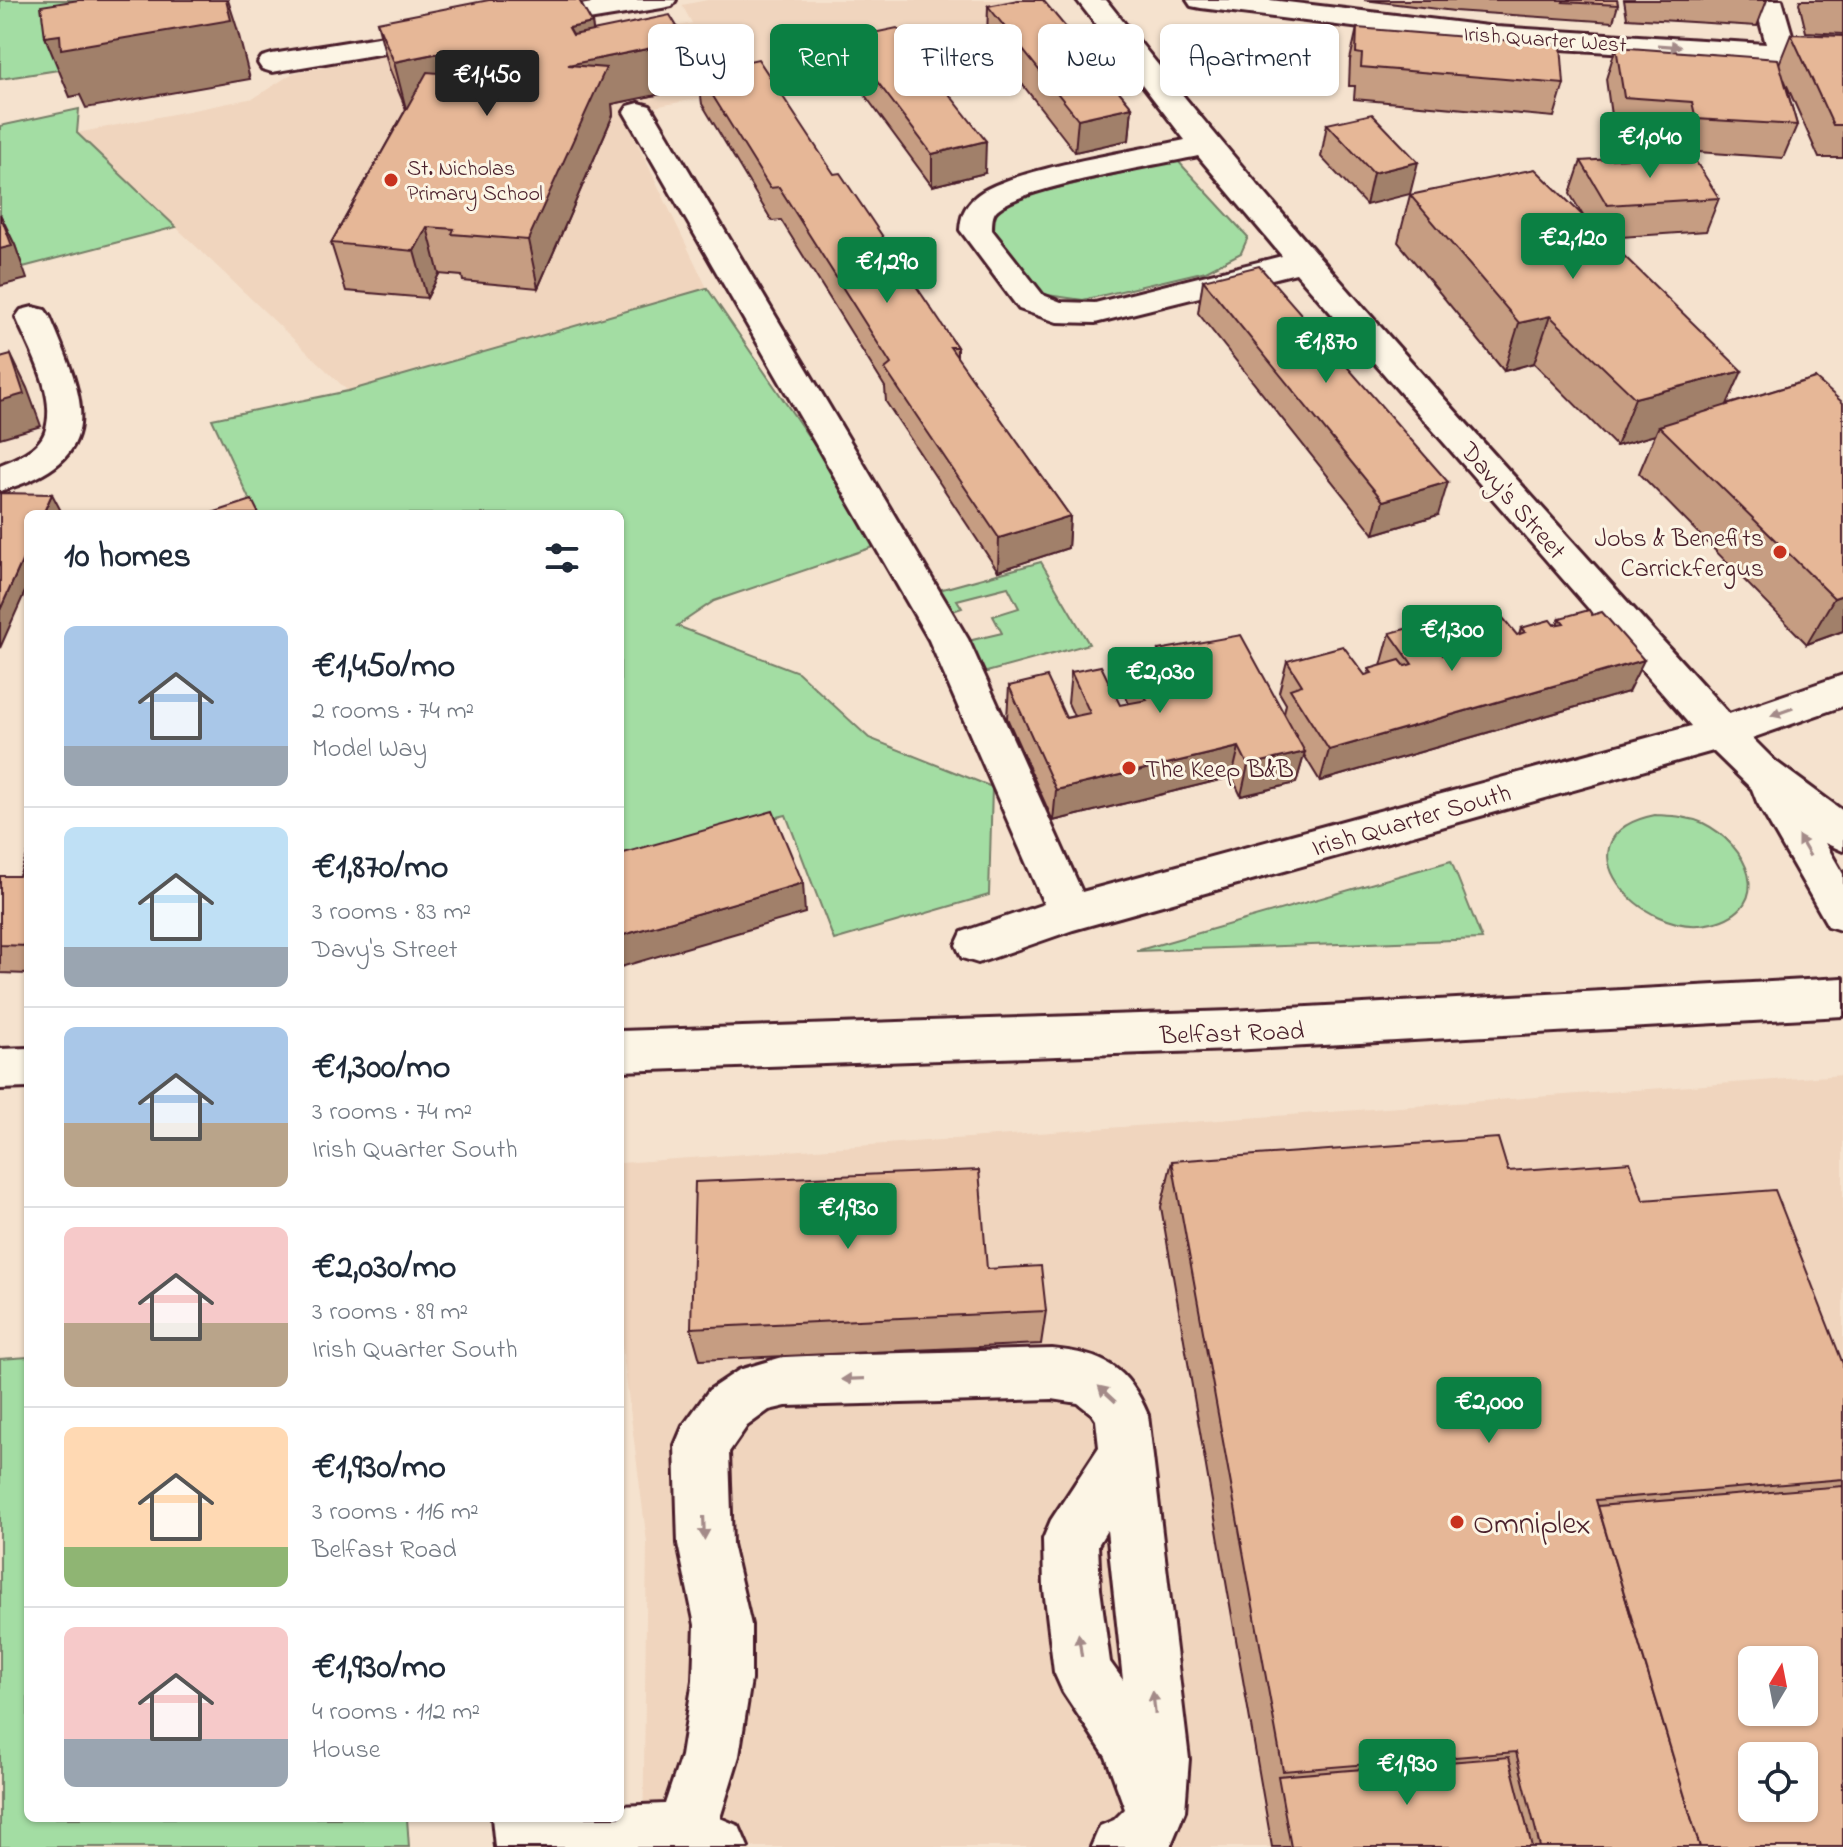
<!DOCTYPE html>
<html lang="en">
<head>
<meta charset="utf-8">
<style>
  :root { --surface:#fff; --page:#f2f2f3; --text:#1f2937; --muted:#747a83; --line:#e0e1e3; --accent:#0b8043 }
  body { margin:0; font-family:"Indie Flower",sans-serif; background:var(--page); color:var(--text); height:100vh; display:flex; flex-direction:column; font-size:30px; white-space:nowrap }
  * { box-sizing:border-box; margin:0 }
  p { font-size:26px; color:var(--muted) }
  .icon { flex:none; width:44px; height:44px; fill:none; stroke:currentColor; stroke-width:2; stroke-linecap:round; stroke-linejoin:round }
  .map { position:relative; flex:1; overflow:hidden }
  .drawer { position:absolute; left:24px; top:510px; width:600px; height:1312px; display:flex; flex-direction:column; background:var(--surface); border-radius:12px; box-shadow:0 2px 6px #0004 }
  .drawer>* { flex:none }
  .hud { position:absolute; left:648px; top:24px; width:760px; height:72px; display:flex; gap:16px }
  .needle { width:52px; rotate:10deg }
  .tools { position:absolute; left:1738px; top:1646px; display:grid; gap:16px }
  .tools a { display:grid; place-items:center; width:80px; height:80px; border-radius:12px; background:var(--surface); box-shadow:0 2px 6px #0004; font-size:40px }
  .price { position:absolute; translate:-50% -68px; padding:0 18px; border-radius:8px; background:var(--accent); color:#fff; font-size:26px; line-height:52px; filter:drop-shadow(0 2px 4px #0008) }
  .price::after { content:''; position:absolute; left:50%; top:48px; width:24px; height:18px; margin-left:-12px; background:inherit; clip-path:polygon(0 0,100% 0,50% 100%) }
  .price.selected { background:#222; color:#fff }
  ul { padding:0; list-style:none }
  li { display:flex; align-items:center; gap:24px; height:200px; padding:0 40px }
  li+li { border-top:2px solid var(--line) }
  li span { display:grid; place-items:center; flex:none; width:224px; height:160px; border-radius:12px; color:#555 }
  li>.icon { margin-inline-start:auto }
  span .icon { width:96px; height:96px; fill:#fffc; stroke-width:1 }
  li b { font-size:34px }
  h2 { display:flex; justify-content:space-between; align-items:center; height:96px; padding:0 40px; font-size:34px }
  .tag { padding:0 28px; border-radius:12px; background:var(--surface); box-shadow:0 2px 6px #0004; font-size:28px; line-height:72px }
  .tag.selected { background:var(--accent); color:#fff }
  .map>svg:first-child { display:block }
  .built { fill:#f0d5be; fill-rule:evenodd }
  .green { fill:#a3dda3; stroke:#767e67; stroke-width:2 }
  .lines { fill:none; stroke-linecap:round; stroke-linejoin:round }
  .minor-casing { stroke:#4a1f2b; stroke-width:6 }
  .highway-casing { stroke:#4a1f2b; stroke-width:6 }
  .minor { fill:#fcf5e5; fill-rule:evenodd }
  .highway { fill:#fcf5e5; fill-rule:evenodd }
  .wall { fill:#c69d82; stroke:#4a1f2b; stroke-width:2 }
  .shaded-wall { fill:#a1806a; stroke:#4a1f2b; stroke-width:2 }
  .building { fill:#e6b797; stroke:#4a1f2b; stroke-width:2; fill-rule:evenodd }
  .oneway { fill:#a38a88 }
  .poi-dot { fill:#c8321e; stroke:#fcf5e5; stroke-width:3 }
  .labels { text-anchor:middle; stroke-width:6; stroke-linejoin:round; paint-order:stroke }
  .far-street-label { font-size:22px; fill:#4a1f2b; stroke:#fcf5e5 }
  .far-poi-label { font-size:22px; fill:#4a1f2b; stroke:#fcf5e5; text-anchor:start }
  .street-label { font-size:26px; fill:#4a1f2b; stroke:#fcf5e5 }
  .poi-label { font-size:26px; fill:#4a1f2b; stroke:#fcf5e5; text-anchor:end }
  .near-poi-label { font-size:32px; fill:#4a1f2b; stroke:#fcf5e5; text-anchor:start }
</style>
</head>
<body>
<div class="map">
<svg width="1843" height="1847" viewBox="0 0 1843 1847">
  <rect width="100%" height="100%" fill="#f5e2ce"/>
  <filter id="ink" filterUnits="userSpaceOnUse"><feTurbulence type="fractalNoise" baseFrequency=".0125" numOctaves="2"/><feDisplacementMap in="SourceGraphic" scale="16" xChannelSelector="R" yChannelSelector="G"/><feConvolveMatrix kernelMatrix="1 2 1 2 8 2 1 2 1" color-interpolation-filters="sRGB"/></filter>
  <g filter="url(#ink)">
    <g class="built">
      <path d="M 707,0 L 1029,0 L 1055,18 L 889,48 L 811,77 L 623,113 L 707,288 L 348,391 L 77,133 L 254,98 L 293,73 L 411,50 L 592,26 L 601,42 L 692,23 L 682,5 Z"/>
      <path d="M 1843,1075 L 1843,1847 L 643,1847 L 647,1542 L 620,1331 L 620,1163 ZM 1752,1660 L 1804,1660 L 1804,1712 L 1752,1712 ZM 1752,1756 L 1804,1756 L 1804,1808 L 1752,1808 Z"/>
    </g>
    <g class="green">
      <path d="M 0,0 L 179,0 L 84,66 L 0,79 Z"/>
      <path d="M 79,109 L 77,133 L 176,227 L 23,267 L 15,245 L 0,225 L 0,126 Z"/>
      <path d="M 1177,160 L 1248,237 L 1241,253 L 1206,271 L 1083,300 L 1040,294 L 991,231 C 992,211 1002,207 1019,197 Z"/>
      <path d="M 707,288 L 882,544 L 714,601 L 677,626 L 798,672 L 869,738 L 992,787 L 989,895 L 834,940 L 786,815 L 620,856 L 620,514 L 256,514 L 212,419 L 348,391 Z"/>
      <path d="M 1041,562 L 1089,644 L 983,673 L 968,641 L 1002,633 L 993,616 L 1019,608 L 1008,587 L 957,600 L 962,608 L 950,612 L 939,590 Z"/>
      <path d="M 1655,815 C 1671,816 1687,816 1703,823 C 1747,844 1777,907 1712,923 C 1639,941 1553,835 1655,815 Z"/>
      <path d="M 1451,861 L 1482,939 L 1136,951 Z"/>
      <path d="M 28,1357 L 28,1818 L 407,1818 L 409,1847 L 0,1847 L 0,1359 Z"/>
    </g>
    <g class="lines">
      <defs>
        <g id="minor">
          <path d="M 610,0 L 676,0 L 672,6 L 662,8 L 527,30 L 517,28 L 513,22 L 517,16 L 527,14 Z"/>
          <path d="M 1077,0 L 1106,0 C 1302,248 1517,479 1729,714 L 1843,675 L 1843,706 L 1752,738 L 1775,761 L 1843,811 L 1843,851 L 1825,843 L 1843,874 L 1843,931 L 1828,926 L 1757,802 L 1752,789 L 1713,751 L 1073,930 L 978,963 L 962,958 L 956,945 L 962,932 L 1044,904 L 929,640 L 624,112 L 628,106 L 639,103 L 650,106 L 654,112 L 968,639 L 1082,892 L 1691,726 L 1296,273 L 1095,323 L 1057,322 L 1019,309 L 960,230 C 961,216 964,207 975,197 C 1004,170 1140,150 1185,140 ZM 1198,156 L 1282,256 L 1095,303 L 1061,302 L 1043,295 L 992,230 C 992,224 992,217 995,212 C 1013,188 1162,164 1198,156 Z"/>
          <path d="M 1187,0 L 1270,0 L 1496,27 L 1766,44 L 1754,0 L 1782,0 L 1795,45 L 1843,48 L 1843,66 L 1496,45 L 1201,8 L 1191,6 Z"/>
          <path d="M 440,27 L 450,30 L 454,36 L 450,42 L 272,72 L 262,69 L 258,63 L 262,57 L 272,54 Z"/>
          <path d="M 33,307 L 45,310 L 50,317 C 85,400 112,460 0,491 L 0,465 C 15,459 39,449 45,432 C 58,396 29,349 16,317 L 21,310 Z"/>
          <path d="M 1052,1349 C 1104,1354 1128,1367 1148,1415 L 1189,1759 L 1185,1811 L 1170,1847 L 1091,1847 L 1100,1826 L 1114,1820 L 1125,1809 L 1106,1757 L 1063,1692 L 1054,1672 L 1044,1589 L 1043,1539 L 1051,1520 L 1099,1447 L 1096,1420 L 1092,1414 L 1078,1403 L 1052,1399 L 786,1406 L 769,1410 L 747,1426 L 729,1452 L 732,1544 L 751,1625 L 751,1680 L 739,1756 L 720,1818 L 739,1826 L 748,1847 L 495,1847 L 492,1818 L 620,1818 L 620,1806 L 665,1804 L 681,1756 L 693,1680 L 695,1625 L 678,1544 L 675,1445 L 683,1426 L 709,1390 L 739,1370 L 786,1356 ZM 1107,1530 L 1123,1680 L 1110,1662 L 1100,1589 L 1098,1545 Z"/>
        </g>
        <g id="highway">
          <path d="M 1843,978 L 1843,1016 L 1232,1050 L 620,1071 L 620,1031 L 1232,1011 Z"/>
          <path d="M 28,1048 L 28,1088 L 0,1089 L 0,1049 Z"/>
        </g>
      </defs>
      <use href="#minor" class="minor-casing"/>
      <use href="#highway" class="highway-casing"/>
      <use href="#minor" class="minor"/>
      <use href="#highway" class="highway"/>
    </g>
    <g class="wall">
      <path d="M 1364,0 L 1617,0 L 1618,5 L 1613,22 L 1454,11 Z"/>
      <path d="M 1624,0 L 1767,0 L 1757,26 L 1627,18 Z"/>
      <path d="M 1800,0 L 1843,0 L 1843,34 L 1806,32 L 1799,3 Z"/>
      <path d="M 988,6 L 1132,107 L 1129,140 L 1075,152 L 987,39 Z"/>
      <path d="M 377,22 L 592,23 L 593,31 L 691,88 L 612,104 L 613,115 L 538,288 L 463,281 L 462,276 L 439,274 L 427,298 L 346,291 L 331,243 L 406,109 L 389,68 Z"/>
      <path d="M 1357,28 L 1564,84 L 1554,117 L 1354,99 L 1355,86 L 1349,86 L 1350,60 Z"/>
      <path d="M 1791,34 L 1843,36 L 1843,158 L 1819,158 L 1784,79 L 1797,125 L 1783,158 L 1684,151 L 1680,135 L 1613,130 L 1606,79 L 1616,47 L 1779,64 Z"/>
      <path d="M 845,39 L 985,173 L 932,186 L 847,71 Z"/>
      <path d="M 698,72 L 834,174 L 957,347 L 957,358 L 1070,516 L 1068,548 L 998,571 L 886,402 L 885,387 L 781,220 L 772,221 L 702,104 Z"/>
      <path d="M 1327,124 L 1418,162 L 1366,205 L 1321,157 Z"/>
      <path d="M 1581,161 L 1719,198 L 1706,231 L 1606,238 L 1726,405 L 1815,378 L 1843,631 L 1807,644 L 1639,473 L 1655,435 L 1616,446 L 1534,363 L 1504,371 L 1398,242 L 1410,195 L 1582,214 L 1570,194 Z"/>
      <path d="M 1203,280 L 1438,515 L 1374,534 L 1198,313 Z"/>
      <path d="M 1560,618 L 1628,692 L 1320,781 L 1304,755 L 1296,783 L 1241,796 L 1232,777 L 1053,821 L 1007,718 L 1009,686 L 1066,718 L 1074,716 L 1068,703 L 1071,672 L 1120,705 L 1129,704 L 1123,691 L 1127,660 L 1156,660 L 1158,650 L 1284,714 L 1286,704 L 1279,692 L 1287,661 L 1365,675 L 1368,675 L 1369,669 L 1381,666 L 1390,633 L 1425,631 L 1427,624 L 1470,634 L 1472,627 L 1517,635 L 1519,635 L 1521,628 L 1557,624 Z"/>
      <path d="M 28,853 L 28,974 L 0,973 L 0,876 L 19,876 Z"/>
      <path d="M 1172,1161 L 1508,1171 L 1643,1200 L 1843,1364 L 1843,1847 L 1272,1847 L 1161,1207 Z"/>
      <path d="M 987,1269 L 1046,1311 L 1041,1344 L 700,1360 L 691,1328 Z"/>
    </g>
    <g class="shaded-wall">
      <path d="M 228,0 L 237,28 L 250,79 L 86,108 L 80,95 L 70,97 L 45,37 Z"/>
      <path d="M 592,23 L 597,59 L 686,41 L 691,88 L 612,104 L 613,115 L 538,288 L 528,240 L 568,65 L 569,28 Z"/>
      <path d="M 449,51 L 460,98 L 406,109 L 394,62 Z"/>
      <path d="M 1132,107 L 1129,140 L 1075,152 L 1078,119 Z"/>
      <path d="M 986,141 L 985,173 L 932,186 L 932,154 Z"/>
      <path d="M 1418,162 L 1410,194 L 1366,205 L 1373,173 Z"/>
      <path d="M 0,214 L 15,245 L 27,279 L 0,286 Z"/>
      <path d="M 427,227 L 439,274 L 427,298 L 414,251 Z"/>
      <path d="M 1550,316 L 1534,363 L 1504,371 L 1519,323 Z"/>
      <path d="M 11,355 L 27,388 L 41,426 L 0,438 L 0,401 Z"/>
      <path d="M 1742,371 L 1721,418 L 1659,426 L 1655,435 L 1616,446 L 1635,398 Z"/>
      <path d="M 1448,482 L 1438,515 L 1374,534 L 1383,501 Z"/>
      <path d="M 52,494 L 61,511 L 60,514 L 43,514 Z"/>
      <path d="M 1070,516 L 1068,548 L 998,571 L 999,538 Z"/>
      <path d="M 28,548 L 28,585 L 0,648 L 0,610 Z"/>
      <path d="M 1843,595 L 1843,631 L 1807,644 L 1834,598 Z"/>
      <path d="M 1644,660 L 1628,692 L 1320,781 L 1329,750 Z"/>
      <path d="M 1239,747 L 1232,777 L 1053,821 L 1056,790 Z"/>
      <path d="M 1305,752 L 1296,783 L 1241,796 L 1248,765 Z"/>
      <path d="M 803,883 L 805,913 L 621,967 L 620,936 Z"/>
    </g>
    <g class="building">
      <path d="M 79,0 L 226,0 L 231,20 L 61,49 L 60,35 L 45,37 L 41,6 Z"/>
      <path d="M 489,0 L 579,0 L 592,23 L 569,28 L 573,35 L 670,15 L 686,41 L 568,65 L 606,68 L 528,240 L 452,234 L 454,229 L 427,227 L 414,251 L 331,243 L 427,72 L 450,74 L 456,64 L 449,51 L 394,62 L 377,22 Z"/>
      <path d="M 1018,0 L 1043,0 L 1132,107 L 1078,119 L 988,6 Z"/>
      <path d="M 1564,0 L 1617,0 L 1618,5 L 1563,2 Z"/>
      <path d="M 897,28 L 986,141 L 932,154 L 845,39 Z"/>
      <path d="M 1357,28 L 1561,45 L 1564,84 L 1361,67 L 1362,54 L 1356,53 Z"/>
      <path d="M 1791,34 L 1843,36 L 1843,125 L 1833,125 Z"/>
      <path d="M 1616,47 L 1778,59 L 1797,125 L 1696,119 L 1692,102 L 1624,97 Z"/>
      <path d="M 758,59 L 834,174 L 840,173 L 957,347 L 950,347 L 1070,516 L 999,538 L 885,369 L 891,364 L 779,187 L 770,188 L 698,72 Z"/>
      <path d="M 1372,114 L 1418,162 L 1373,173 L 1327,124 Z"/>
      <path d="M 1691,154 L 1719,198 L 1607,205 L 1581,161 Z"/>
      <path d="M 1535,169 L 1742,371 L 1635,398 L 1550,316 L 1519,323 L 1410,195 Z"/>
      <path d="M 0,214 L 12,246 L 0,249 Z"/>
      <path d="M 1259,266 L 1448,482 L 1383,501 L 1203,280 Z"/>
      <path d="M 11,355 L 24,394 L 0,401 L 0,358 Z"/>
      <path d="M 1815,378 L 1843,403 L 1843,595 L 1834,598 L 1659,426 Z"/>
      <path d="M 0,493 L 52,494 L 43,514 L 28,514 L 28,548 L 0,610 Z"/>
      <path d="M 252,500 L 259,514 L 209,514 Z"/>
      <path d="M 1589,610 L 1592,615 L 1602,612 L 1644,660 L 1329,750 L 1290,689 L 1302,685 L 1287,661 L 1343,646 L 1365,675 L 1372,673 L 1369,669 L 1400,660 L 1405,666 L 1412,664 L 1390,633 L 1420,625 L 1443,655 L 1449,653 L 1427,624 L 1456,616 L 1479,646 L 1486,644 L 1472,627 L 1503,618 L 1517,635 L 1525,632 L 1521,628 L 1550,620 L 1554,625 L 1564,623 L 1560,618 Z"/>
      <path d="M 1241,635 L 1305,752 L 1248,765 L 1239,747 L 1056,790 L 1009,686 L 1047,677 L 1066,718 L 1090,713 L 1071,672 L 1101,666 L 1120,705 L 1147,700 L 1127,660 L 1153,654 L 1175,693 L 1180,692 L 1158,650 Z"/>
      <path d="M 773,811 L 803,883 L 620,936 L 620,854 Z"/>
      <path d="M 28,853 L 28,946 L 0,945 L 0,876 L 19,876 Z"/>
      <path d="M 1498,1138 L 1508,1171 L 1630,1162 L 1643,1200 L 1775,1190 L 1843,1364 L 1843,1479 L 1596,1500 L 1700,1847 L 1540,1847 L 1516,1752 L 1283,1771 L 1172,1161 Z"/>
      <path d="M 979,1170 L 987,1269 L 1041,1266 L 1046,1311 L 691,1328 L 695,1182 Z"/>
      <path d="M 1843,1486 L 1843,1847 L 1700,1847 L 1598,1506 ZM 1752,1660 L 1804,1660 L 1804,1712 L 1752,1712 ZM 1752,1756 L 1804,1756 L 1804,1808 L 1752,1808 Z"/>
      <path d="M 1509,1757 L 1532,1847 L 1291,1847 L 1278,1776 Z"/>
    </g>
    <defs><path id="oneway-solid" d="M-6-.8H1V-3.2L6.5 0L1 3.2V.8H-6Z" transform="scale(2)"/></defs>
    <g class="oneway">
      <use href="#oneway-solid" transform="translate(1669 46) rotate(4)"/>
      <use href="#oneway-solid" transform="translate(1782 712) rotate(161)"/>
      <use href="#oneway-solid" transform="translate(1804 846) rotate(-120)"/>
      <use href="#oneway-solid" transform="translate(853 1379) rotate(178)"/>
      <use href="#oneway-solid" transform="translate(1107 1394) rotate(-137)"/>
      <use href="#oneway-solid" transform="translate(704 1528) rotate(88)"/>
      <use href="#oneway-solid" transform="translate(1080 1645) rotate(-98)"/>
      <use href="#oneway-solid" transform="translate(1154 1703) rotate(-96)"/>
    </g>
  </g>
  <g class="poi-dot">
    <circle cx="391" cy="180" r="8"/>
    <circle cx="1780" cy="552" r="8"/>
    <circle cx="1129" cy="768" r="8"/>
    <circle cx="1457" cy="1522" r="8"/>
  </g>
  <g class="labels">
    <g class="far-street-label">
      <text transform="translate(1545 38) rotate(4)" y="8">Irish Quarter West</text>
    </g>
    <g class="far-poi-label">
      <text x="407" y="175">St. Nicholas<tspan x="407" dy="25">Primary School</tspan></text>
    </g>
    <g class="street-label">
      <text transform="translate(1514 500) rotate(49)" y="9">Davy's Street</text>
      <text transform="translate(1411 819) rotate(-16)" y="9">Irish Quarter South</text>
      <text transform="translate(1232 1032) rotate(-2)" y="9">Belfast Road</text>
    </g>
    <g class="poi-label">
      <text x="1764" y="546">Jobs &amp; Benefits<tspan x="1764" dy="30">Carrickfergus</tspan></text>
      <text x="1145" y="777" text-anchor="start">The Keep B&amp;B</text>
    </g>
    <g class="near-poi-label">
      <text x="1473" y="1533">Omniplex</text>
    </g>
  </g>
</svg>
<div class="tools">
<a><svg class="needle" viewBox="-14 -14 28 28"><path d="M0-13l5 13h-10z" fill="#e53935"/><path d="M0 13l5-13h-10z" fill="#747a83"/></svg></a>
<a><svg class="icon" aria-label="locate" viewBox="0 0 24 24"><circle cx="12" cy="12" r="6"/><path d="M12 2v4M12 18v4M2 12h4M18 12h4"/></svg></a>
</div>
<b class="price selected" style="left:487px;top:118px">€1,450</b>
<b class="price" style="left:1650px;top:180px">€1,040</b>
<b class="price" style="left:1573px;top:281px">€2,120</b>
<b class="price" style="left:887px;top:305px">€1,290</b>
<b class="price" style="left:1326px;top:385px">€1,870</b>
<b class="price" style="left:1452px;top:673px">€1,300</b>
<b class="price" style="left:1160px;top:715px">€2,030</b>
<b class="price" style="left:848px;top:1251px">€1,930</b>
<b class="price" style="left:1489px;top:1445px">€2,000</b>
<b class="price" style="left:1407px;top:1807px">€1,930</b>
<div class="hud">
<a class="tag">Buy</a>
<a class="tag selected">Rent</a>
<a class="tag">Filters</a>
<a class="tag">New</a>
<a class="tag">Apartment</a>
</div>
<section class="drawer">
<h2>10 homes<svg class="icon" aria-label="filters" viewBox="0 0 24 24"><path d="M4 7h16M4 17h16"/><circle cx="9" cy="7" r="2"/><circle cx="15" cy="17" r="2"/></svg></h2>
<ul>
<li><span style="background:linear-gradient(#a9c7e8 75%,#9aa5b1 0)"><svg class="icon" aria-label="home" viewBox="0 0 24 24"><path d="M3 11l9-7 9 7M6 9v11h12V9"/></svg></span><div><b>€1,450/mo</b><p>2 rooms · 74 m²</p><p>Model Way</p></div></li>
<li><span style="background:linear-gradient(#bfe0f5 75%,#9aa5b1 0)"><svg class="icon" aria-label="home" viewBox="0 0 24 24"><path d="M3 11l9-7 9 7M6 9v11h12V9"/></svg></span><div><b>€1,870/mo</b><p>3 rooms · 83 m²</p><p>Davy's Street</p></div></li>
<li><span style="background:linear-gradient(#a9c7e8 60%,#b9a48a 0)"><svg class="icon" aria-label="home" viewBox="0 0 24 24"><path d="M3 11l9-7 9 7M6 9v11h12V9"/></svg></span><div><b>€1,300/mo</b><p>3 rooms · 74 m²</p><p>Irish Quarter South</p></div></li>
<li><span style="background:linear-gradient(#f6c9c9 60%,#b9a48a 0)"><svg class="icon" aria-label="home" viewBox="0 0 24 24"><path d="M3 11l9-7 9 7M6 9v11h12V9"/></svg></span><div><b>€2,030/mo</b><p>3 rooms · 89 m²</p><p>Irish Quarter South</p></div></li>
<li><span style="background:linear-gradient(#ffd9b3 75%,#8fb573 0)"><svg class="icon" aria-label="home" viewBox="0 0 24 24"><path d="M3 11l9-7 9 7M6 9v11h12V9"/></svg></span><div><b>€1,930/mo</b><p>3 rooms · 116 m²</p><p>Belfast Road</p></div></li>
<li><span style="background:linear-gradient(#f6c9c9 70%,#9aa5b1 0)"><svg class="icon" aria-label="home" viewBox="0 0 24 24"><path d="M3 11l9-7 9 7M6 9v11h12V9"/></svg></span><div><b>€1,930/mo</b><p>4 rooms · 112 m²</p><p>House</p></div></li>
</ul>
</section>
</div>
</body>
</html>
